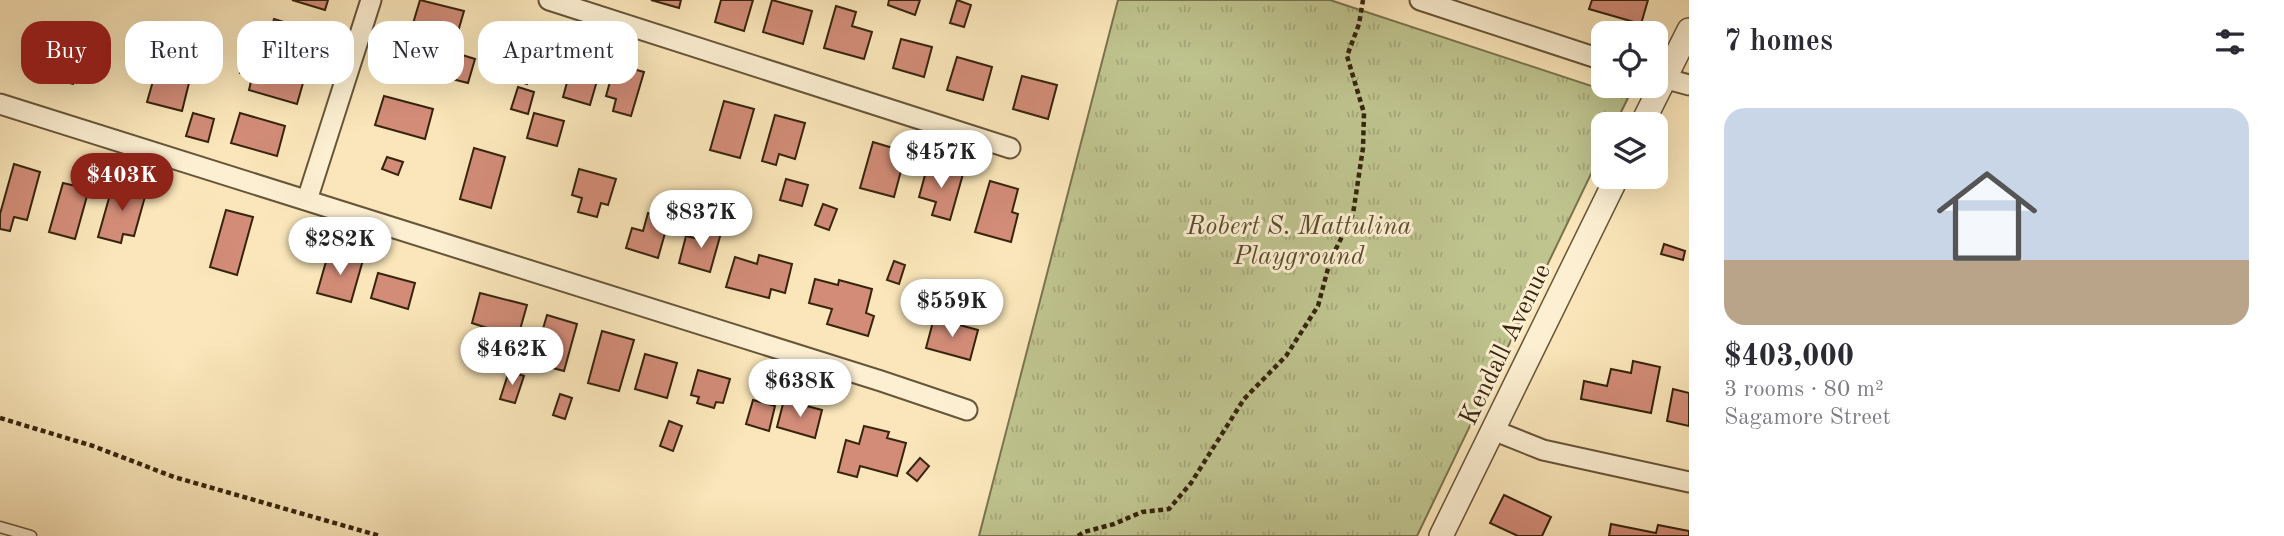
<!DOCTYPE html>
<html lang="en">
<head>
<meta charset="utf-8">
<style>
  :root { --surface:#fff; --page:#f7f7f7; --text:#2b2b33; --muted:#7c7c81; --accent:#8f2418 }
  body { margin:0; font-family:"Old Standard TT",serif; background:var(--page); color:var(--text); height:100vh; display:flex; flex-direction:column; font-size:26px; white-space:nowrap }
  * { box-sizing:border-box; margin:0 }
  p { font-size:23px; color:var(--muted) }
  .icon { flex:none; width:38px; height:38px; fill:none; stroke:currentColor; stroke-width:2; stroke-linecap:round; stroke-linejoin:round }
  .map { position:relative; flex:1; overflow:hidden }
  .drawer { display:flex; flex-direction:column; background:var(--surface); width:595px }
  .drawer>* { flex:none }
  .guide { position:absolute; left:21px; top:21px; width:665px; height:63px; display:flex; gap:14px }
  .fabs { position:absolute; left:1591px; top:21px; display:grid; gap:14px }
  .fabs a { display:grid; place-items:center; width:77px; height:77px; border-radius:14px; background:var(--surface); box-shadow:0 7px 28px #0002; font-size:35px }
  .price { position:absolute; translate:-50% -60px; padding:0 16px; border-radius:24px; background:#fff; color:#222; font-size:23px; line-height:46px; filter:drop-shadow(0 2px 4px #0008) }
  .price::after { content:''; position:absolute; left:50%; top:42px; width:21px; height:16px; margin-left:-10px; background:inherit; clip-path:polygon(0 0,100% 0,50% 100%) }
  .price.selected { background:var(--accent); color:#fff }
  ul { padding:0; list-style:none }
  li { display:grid; align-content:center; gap:14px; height:371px; padding:0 35px }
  li span { display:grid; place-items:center; height:217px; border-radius:21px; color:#555 }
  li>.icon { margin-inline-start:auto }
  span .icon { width:126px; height:126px; fill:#fffc; stroke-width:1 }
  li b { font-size:30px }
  h2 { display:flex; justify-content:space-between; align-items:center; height:84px; padding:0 35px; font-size:30px }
  .chip { padding:0 24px; border-radius:21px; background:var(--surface); box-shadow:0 7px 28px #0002; font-size:24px; line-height:63px }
  .chip.selected { background:var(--accent); color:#fff }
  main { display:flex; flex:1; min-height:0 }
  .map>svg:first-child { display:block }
  .grass { fill:url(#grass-tufts); stroke:#7a744e; stroke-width:2 }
  .building { fill:#d28c78; stroke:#36250c; stroke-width:2 }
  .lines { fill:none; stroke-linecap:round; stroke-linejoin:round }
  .service-casing { stroke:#675538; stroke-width:13 }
  .minor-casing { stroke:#675538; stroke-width:23 }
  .tertiary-casing { stroke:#675538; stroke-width:26 }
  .path { stroke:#36250c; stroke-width:4.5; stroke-dasharray:5 3.5; stroke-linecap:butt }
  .service { stroke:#fcefd2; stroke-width:10 }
  .minor { stroke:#fcefd2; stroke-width:19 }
  .tertiary { stroke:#fcefd2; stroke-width:23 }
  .labels { text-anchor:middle; stroke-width:6; stroke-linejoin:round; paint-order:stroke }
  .park-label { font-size:26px; font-style:italic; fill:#584d2d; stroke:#fcefd2 }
  .street-label { font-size:26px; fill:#36250c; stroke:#fcefd2 }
</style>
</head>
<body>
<main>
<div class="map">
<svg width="1689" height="536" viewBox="0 0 1689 536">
  <defs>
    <pattern id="grass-tufts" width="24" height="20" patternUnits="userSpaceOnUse" patternTransform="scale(1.75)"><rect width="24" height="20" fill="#bfc48f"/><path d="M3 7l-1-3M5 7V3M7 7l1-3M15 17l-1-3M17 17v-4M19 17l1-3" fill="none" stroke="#a5a87a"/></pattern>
  </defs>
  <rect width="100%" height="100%" fill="#fae6ba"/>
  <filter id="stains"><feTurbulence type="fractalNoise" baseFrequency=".00286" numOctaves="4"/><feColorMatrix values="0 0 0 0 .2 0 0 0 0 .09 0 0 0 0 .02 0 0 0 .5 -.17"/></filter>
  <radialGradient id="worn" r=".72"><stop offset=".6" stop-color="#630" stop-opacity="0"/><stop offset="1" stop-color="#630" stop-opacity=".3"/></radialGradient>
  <path class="grass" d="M 1118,0 L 1330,0 L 1628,98 L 1615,124 L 1603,124 L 1603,149 L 1417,536 L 979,536 Z"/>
  <g class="building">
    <path d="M 292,0 L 328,0 L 325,10 Z"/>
    <path d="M 420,0 L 464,11 L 453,49 L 409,37 Z"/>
    <path d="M 651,0 L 681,0 L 679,8 Z"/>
    <path d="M 721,0 L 753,0 L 744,31 L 715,22 Z"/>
    <path d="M 772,0 L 812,11 L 803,44 L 763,32 Z"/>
    <path d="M 889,0 L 920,0 L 915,15 L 888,5 Z"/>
    <path d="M 957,0 L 971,5 L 964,27 L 950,23 Z"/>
    <path d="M 1592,0 L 1648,0 L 1641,24 L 1589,9 Z"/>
    <path d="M 836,6 L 856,12 L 852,26 L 872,32 L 864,59 L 824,48 Z"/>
    <path d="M 274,19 L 306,29 L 299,54 L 267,44 Z"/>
    <path d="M 513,27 L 541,34 L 527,84 L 499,76 Z"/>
    <path d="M 901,39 L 932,47 L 924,77 L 893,68 Z"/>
    <path d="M 48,43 L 92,55 L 87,72 L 76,69 L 73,84 L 39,74 Z"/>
    <path d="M 575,53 L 603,60 L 590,105 L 563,97 Z"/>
    <path d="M 459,54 L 475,59 L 468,83 L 452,79 Z"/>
    <path d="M 245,56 L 258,60 L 259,56 L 307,69 L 297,104 L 249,90 L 252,77 L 240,73 Z"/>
    <path d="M 957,57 L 992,67 L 983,100 L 947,90 Z"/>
    <path d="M 615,64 L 644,72 L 631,116 L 613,111 L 616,99 L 606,96 Z"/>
    <path d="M 155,74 L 189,83 L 182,111 L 147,102 Z"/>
    <path d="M 1022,76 L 1057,85 L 1048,119 L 1013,109 Z"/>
    <path d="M 518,87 L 534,92 L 528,114 L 511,109 Z"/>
    <path d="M 384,96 L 433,109 L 425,139 L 375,125 Z"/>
    <path d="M 724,101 L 754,109 L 740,158 L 710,150 Z"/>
    <path d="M 193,113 L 214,119 L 208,142 L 186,136 Z"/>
    <path d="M 240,113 L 285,126 L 277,156 L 231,143 Z"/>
    <path d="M 534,113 L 564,121 L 557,146 L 527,138 Z"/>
    <path d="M 775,115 L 805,123 L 795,159 L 779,154 L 776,165 L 762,161 Z"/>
    <path d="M 873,142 L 906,152 L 894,197 L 860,188 Z"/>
    <path d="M 474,148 L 505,157 L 491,208 L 460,199 Z"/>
    <path d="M 387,157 L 403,162 L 398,175 L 382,169 Z"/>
    <path d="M 14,164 L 40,172 L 27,220 L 14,217 L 10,231 L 0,229 L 0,214 Z"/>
    <path d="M 928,164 L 963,174 L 950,220 L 932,215 L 936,202 L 919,197 Z"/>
    <path d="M 579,169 L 616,179 L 608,205 L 601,203 L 597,217 L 578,212 L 582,198 L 572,195 Z"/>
    <path d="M 786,179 L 808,185 L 802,206 L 780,200 Z"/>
    <path d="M 990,181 L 1018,189 L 1012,212 L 1018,214 L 1011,242 L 975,232 Z"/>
    <path d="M 63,183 L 89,189 L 75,239 L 49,232 Z"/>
    <path d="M 113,184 L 146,193 L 134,236 L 123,234 L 121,243 L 98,237 Z"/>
    <path d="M 823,204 L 837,209 L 829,230 L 815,225 Z"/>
    <path d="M 226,210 L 253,217 L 237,275 L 210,267 Z"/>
    <path d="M 648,213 L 669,219 L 658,258 L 626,248 L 632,228 L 643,231 Z"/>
    <path d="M 702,227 L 721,233 L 710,272 L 679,263 L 686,236 L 699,239 Z"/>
    <path d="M 1664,244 L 1685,251 L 1683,260 L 1661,254 Z"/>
    <path d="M 329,251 L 363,260 L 351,302 L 317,293 Z"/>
    <path d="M 759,255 L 792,264 L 785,293 L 771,289 L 769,298 L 726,287 L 735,257 L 757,264 Z"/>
    <path d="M 894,261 L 905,265 L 899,284 L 887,280 Z"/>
    <path d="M 378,273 L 415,283 L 408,309 L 371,298 Z"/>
    <path d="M 815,279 L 838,285 L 839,280 L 872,289 L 866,313 L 874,316 L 868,336 L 827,324 L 832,309 L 809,303 Z"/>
    <path d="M 480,293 L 527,305 L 510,365 L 480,356 L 487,328 L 472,323 Z"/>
    <path d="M 547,315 L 577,324 L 564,371 L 533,363 Z"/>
    <path d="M 934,318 L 978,330 L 970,360 L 926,348 Z"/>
    <path d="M 602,331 L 634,340 L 619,391 L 588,383 Z"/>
    <path d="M 645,354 L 677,363 L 667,398 L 635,389 Z"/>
    <path d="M 1633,361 L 1660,367 L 1651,413 L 1581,399 L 1584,381 L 1607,386 L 1611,369 L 1631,373 Z"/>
    <path d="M 698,370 L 730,379 L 723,403 L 716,402 L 714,408 L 697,403 L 699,397 L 691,395 Z"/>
    <path d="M 509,371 L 524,376 L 515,403 L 500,399 Z"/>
    <path d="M 1673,389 L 1689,393 L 1689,426 L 1667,421 Z"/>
    <path d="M 560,394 L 572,398 L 565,419 L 553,415 Z"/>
    <path d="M 753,400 L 775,406 L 769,431 L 746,424 Z"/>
    <path d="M 784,400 L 822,410 L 815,438 L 777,427 Z"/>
    <path d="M 669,421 L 682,426 L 673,451 L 660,446 Z"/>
    <path d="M 864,426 L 889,432 L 887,438 L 906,443 L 897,476 L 860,466 L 857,477 L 838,472 L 846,440 L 859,444 Z"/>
    <path d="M 920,458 L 929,466 L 917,481 L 907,473 Z"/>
    <path d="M 1504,495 L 1551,517 L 1542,536 L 1518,536 L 1490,523 Z"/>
    <path d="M 1611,524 L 1656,533 L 1658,525 L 1689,531 L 1689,536 L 1609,536 Z"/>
  </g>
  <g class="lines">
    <defs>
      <path id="service" d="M 0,527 L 31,536"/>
      <g id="minor">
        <path d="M 549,0 L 1010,148"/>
        <path d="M 1420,0 L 1603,60"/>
        <path d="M 1656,76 L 1689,85"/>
        <path d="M 0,104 L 881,381 L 967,410"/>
        <path d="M 307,200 L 371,0"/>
        <path d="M 1493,430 L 1543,450 L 1689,482"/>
      </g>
      <g id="tertiary">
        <path d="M 1642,124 L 1689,30"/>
        <path d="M 1441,536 L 1617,177"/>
      </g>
    </defs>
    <use href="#service" class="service-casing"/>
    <use href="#minor" class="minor-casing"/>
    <use href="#tertiary" class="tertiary-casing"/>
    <g class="path">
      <path d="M 0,418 L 93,446 L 174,477 L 380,536"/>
      <path d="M 1078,536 L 1084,532 L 1114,524 L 1142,512 L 1169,509 L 1191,483 L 1244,399 L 1286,356 L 1318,306 L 1330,261 L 1353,214 L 1363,148 L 1364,113 L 1347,56 L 1359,24 L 1363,0"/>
    </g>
    <use href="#service" class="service"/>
    <use href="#minor" class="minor"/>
    <use href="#tertiary" class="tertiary"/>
  </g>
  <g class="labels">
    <g class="park-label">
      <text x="1299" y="234">Robert S. Mattulina<tspan x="1299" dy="30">Playground</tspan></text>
    </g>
    <g class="street-label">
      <text transform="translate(1504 344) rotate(-64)" y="9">Kendall Avenue</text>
    </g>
  </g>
  <rect width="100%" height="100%" filter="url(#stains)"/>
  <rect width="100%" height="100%" fill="url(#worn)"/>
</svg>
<div class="fabs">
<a><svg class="icon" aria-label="locate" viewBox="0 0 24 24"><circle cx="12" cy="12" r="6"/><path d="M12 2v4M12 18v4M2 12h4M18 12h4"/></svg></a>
<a><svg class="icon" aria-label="layers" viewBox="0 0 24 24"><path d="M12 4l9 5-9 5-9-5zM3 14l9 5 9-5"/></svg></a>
</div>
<b class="price" style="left:941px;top:190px">$457K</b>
<b class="price selected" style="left:122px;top:213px">$403K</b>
<b class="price" style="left:701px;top:250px">$837K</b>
<b class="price" style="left:340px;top:277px">$282K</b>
<b class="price" style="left:952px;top:339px">$559K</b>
<b class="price" style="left:512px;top:387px">$462K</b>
<b class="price" style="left:800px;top:419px">$638K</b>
<div class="guide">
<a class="chip selected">Buy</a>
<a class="chip">Rent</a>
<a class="chip">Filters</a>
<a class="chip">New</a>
<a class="chip">Apartment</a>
</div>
</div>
<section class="drawer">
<h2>7 homes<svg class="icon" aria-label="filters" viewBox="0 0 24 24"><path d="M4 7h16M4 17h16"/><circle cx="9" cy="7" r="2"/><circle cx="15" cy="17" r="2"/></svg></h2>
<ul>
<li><span style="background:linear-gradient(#c9d6e8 70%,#b9a48a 0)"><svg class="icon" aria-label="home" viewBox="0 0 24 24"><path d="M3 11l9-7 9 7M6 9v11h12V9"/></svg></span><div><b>$403,000</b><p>3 rooms · 80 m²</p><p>Sagamore Street</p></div></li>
</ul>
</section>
</main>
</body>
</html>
